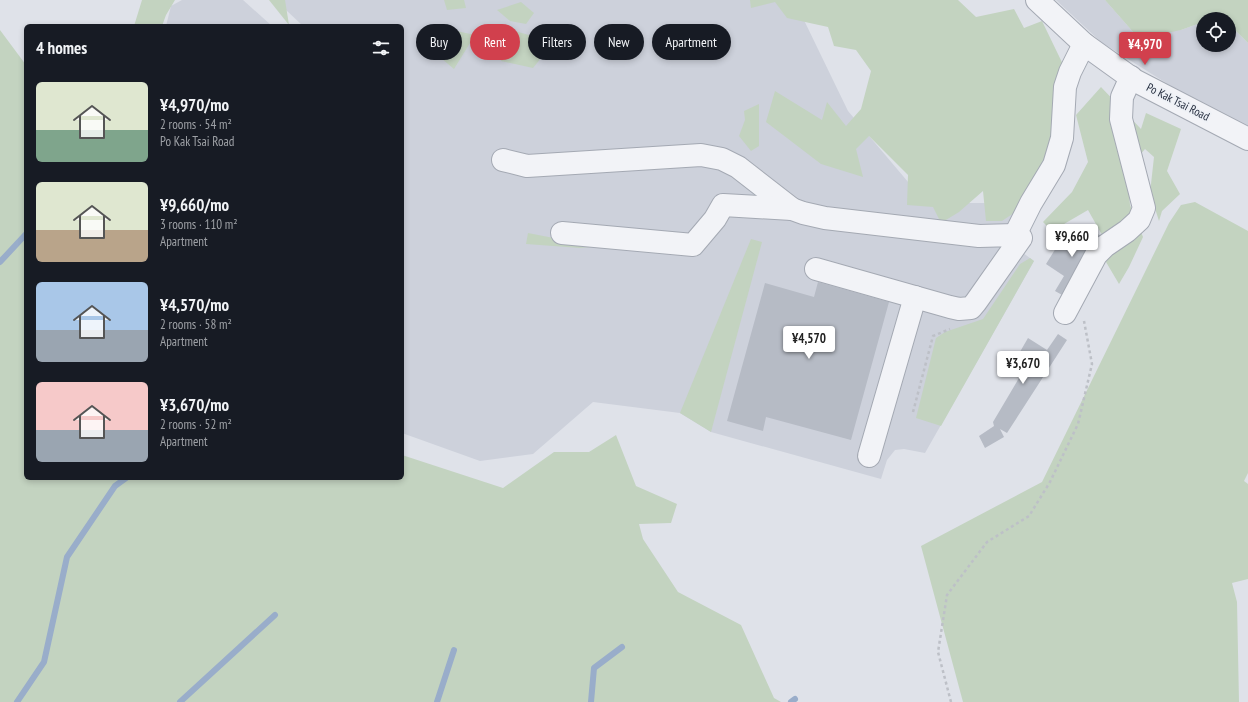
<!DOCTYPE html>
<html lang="en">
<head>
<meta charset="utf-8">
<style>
  :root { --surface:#171b24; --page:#242831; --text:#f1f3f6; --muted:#9ea1a6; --accent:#d1404d }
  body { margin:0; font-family:"PT Sans Narrow",sans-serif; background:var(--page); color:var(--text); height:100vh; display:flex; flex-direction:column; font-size:15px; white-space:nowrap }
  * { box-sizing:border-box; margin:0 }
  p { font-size:13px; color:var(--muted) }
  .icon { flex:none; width:22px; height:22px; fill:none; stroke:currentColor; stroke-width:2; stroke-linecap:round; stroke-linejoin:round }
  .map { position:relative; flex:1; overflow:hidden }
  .details { position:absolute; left:24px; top:24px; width:380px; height:456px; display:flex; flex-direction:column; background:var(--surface); border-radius:6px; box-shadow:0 2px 6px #0003 }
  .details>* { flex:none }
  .hud { position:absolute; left:416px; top:24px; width:380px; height:36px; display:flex; gap:8px }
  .fabs { position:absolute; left:1196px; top:12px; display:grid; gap:8px }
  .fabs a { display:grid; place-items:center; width:40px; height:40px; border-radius:50%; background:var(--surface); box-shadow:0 2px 6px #0003; font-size:20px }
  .price { position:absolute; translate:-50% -34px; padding:0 9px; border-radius:4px; background:#fff; color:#222; font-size:13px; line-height:26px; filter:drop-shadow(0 1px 2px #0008) }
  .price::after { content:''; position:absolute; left:50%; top:24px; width:12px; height:9px; margin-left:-6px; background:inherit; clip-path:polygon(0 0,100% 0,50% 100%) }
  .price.on { background:var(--accent); color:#fff }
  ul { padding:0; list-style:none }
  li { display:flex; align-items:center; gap:12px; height:100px; padding:0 12px }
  li span { display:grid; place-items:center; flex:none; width:112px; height:80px; border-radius:6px; color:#555 }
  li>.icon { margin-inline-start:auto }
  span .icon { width:48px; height:48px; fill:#fffc; stroke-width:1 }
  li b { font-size:17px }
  h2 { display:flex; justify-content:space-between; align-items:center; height:48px; padding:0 12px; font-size:17px }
  .pill { padding:0 14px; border-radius:18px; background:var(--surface); box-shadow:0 2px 6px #0003; font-size:14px; line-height:36px }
  .pill.on { background:var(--accent); color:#fff }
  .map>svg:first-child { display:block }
  .built { fill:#cdd1db }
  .green { fill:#c3d3c0 }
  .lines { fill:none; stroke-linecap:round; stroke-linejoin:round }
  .stream { stroke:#99adca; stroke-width:6 }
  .building { fill:#b6bbc5 }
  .minor-casing { stroke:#a4a9b3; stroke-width:24 }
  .path { stroke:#bdc0c7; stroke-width:2.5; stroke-dasharray:3 3; stroke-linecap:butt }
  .minor { stroke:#f2f3f7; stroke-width:22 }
  .labels { text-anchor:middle; stroke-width:3.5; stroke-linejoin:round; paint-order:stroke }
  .street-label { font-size:12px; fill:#272f40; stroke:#eef1f6 }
</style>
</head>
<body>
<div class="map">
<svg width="1248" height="702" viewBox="0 0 1248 702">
  <rect width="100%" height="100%" fill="#dfe2e9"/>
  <g class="built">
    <path d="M 182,0 L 243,0 L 272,26 L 166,26 L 171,6 Z"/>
    <path d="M 284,0 L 790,0 L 801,14 L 848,111 L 914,189 L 970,203 L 1031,203 L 1004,239 L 1034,261 L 925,453 L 904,449 L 895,450 L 887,460 L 881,479 L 711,432 L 680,413 L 593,402 L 533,454 L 480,461 L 402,433 L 402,26 L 303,26 L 286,10 Z"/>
    <path d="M 1056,0 L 1105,0 L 1134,33 L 1181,30 L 1203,22 L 1203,45 L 1229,45 L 1229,24 L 1248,43 L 1248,128 L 1209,110 L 1101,42 Z"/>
  </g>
  <g class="green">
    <path d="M 142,0 L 175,0 L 166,15 L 162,26 L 134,26 Z"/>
    <path d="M 269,0 L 285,0 L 289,25 Z"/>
    <path d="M 444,0 L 464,0 L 466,8 L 447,10 Z"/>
    <path d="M 750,0 L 958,0 L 976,17 L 1014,9 L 1024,28 L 1042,21 L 1072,83 L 1045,192 L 1002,221 L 986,221 L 983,191 L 959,212 L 941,223 L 933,207 L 907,205 L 908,175 L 869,136 L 856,149 L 863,177 L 821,164 L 766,122 L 775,91 L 822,120 L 827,102 L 846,126 L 861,109 L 871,71 L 856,50 L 834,46 L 828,27 L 787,18 L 775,2 L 751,8 Z"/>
    <path d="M 1105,0 L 1248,0 L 1248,43 L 1229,24 L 1229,19 L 1225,19 L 1221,15 L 1210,19 L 1203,19 L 1203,22 L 1181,30 L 1148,37 L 1134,33 Z"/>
    <path d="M 521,2 L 534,13 L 526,24 L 510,21 L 497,10 Z"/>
    <path d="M 0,30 L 26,65 L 26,478 L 402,478 L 402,455 L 503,488 L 554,452 L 589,452 L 616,435 L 636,486 L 677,504 L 671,523 L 639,524 L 643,539 L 678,592 L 741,625 L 774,698 L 781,702 L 0,702 Z"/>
    <path d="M 452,30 L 475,35 L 454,69 L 435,53 L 445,44 Z"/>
    <path d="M 511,30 L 554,42 L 533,68 L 501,61 Z"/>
    <path d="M 1101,87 L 1141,129 L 1146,113 L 1181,129 L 1167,171 L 1180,194 L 1162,211 L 1159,221 L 1150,193 L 1154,157 L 1145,149 L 1127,170 L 1130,205 L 1143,237 L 1129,267 L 1119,284 L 1106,262 L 1110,249 L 1088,210 L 1052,231 L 1043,222 L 1072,192 L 1088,162 L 1076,115 Z"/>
    <path d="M 759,104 L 759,146 L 751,151 L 739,136 L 745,120 L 744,111 Z"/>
    <path d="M 1195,202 L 1248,231 L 1248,473 L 1244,481 L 1248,484 L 1248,579 L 1232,583 L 1237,602 L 1239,702 L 963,702 L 921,546 L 1042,482 L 1169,223 L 1181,205 Z"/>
    <path d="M 528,233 L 564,240 L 622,244 L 580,248 L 526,244 Z"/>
    <path d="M 751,239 L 762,242 L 711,432 L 680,413 Z"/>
    <path d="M 1030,258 L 1034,261 L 941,426 L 916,418 L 936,338 L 945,332 L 983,319 L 1020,264 Z"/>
  </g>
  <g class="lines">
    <g class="stream">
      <path d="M 0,262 L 26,234"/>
      <path d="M 17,702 L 44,662 L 67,557 L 115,486 L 126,478"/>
      <path d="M 180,702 L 275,615"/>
      <path d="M 437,702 L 454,650"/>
      <path d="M 591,702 L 594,668 L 622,647"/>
      <path d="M 791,702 L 795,699"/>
    </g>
  </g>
  <g class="building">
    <path d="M 1090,229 L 1101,236 L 1064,296 L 1055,291 L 1064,276 L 1046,264 L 1066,232 L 1082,242 Z"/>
    <path d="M 818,282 L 889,302 L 851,440 L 766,417 L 763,431 L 727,421 L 765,283 L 814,297 Z"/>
    <path d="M 1058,334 L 1067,340 L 1007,433 L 1000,429 L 1004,437 L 985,448 L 979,436 L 994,426 L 993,422 L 1019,378 L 1009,371 L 1028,338 L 1047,350 Z"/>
  </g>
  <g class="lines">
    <defs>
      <g id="minor">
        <path d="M 1037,0 L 1084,44 L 1134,80 L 1248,139"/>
        <path d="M 503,160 L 527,166 L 701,155 L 722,159 L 738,167 L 792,209 L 803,213 L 825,218 L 979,236 L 1015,235 L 1021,238 L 976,302 L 971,308 L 959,309 L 950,307 L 816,269"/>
        <path d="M 562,233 L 693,245 L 715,219 L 723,205 L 792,209"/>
        <path d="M 1015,235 L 1031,203 L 1054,165 L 1062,138 L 1065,87 L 1070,72 L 1084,44"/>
        <path d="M 1065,313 L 1096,255 L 1105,246 L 1127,231 L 1139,220 L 1144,208 L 1121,119 L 1122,97 L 1131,77"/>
        <path d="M 869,456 L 915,297"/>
      </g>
    </defs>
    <use href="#minor" class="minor-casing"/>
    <g class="path">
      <path d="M 913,412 L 933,336 L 950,329"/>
      <path d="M 951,702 L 938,652 L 947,595 L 987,542 L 1029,516 L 1050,482 L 1078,424 L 1092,364 L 1084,321"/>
    </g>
    <use href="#minor" class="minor"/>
  </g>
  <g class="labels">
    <g class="street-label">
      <text transform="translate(1178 102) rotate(27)" y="4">Po Kak Tsai Road</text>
    </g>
  </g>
</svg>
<div class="fabs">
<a><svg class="icon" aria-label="locate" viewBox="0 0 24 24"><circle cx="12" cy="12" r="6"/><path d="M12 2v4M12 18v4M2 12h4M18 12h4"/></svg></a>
</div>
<b class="price on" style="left:1145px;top:66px">¥4,970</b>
<b class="price" style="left:1072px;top:258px">¥9,660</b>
<b class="price" style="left:809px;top:360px">¥4,570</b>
<b class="price" style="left:1023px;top:385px">¥3,670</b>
<div class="hud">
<a class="pill">Buy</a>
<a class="pill on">Rent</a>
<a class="pill">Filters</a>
<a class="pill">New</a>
<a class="pill">Apartment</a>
</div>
<section class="details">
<h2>4 homes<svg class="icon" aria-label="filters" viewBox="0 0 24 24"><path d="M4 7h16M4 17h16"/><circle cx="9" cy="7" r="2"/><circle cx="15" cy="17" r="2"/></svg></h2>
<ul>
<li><span style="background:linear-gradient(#dfe7d0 60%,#7fa58c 0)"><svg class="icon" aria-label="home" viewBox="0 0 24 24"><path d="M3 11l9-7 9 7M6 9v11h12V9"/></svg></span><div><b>¥4,970/mo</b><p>2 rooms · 54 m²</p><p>Po Kak Tsai Road</p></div></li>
<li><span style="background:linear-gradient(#dfe7d0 60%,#b9a48a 0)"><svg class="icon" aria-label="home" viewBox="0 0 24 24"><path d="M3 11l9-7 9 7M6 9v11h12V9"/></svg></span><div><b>¥9,660/mo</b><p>3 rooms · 110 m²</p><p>Apartment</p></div></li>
<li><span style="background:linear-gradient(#a9c7e8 60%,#9aa5b1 0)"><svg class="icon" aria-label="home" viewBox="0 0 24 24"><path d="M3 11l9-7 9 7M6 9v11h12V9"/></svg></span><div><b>¥4,570/mo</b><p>2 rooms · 58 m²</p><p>Apartment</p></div></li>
<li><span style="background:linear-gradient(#f6c9c9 60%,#9aa5b1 0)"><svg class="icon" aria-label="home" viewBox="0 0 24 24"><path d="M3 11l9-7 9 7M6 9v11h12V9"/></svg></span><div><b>¥3,670/mo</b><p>2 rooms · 52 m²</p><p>Apartment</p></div></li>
</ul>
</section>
</div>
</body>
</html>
